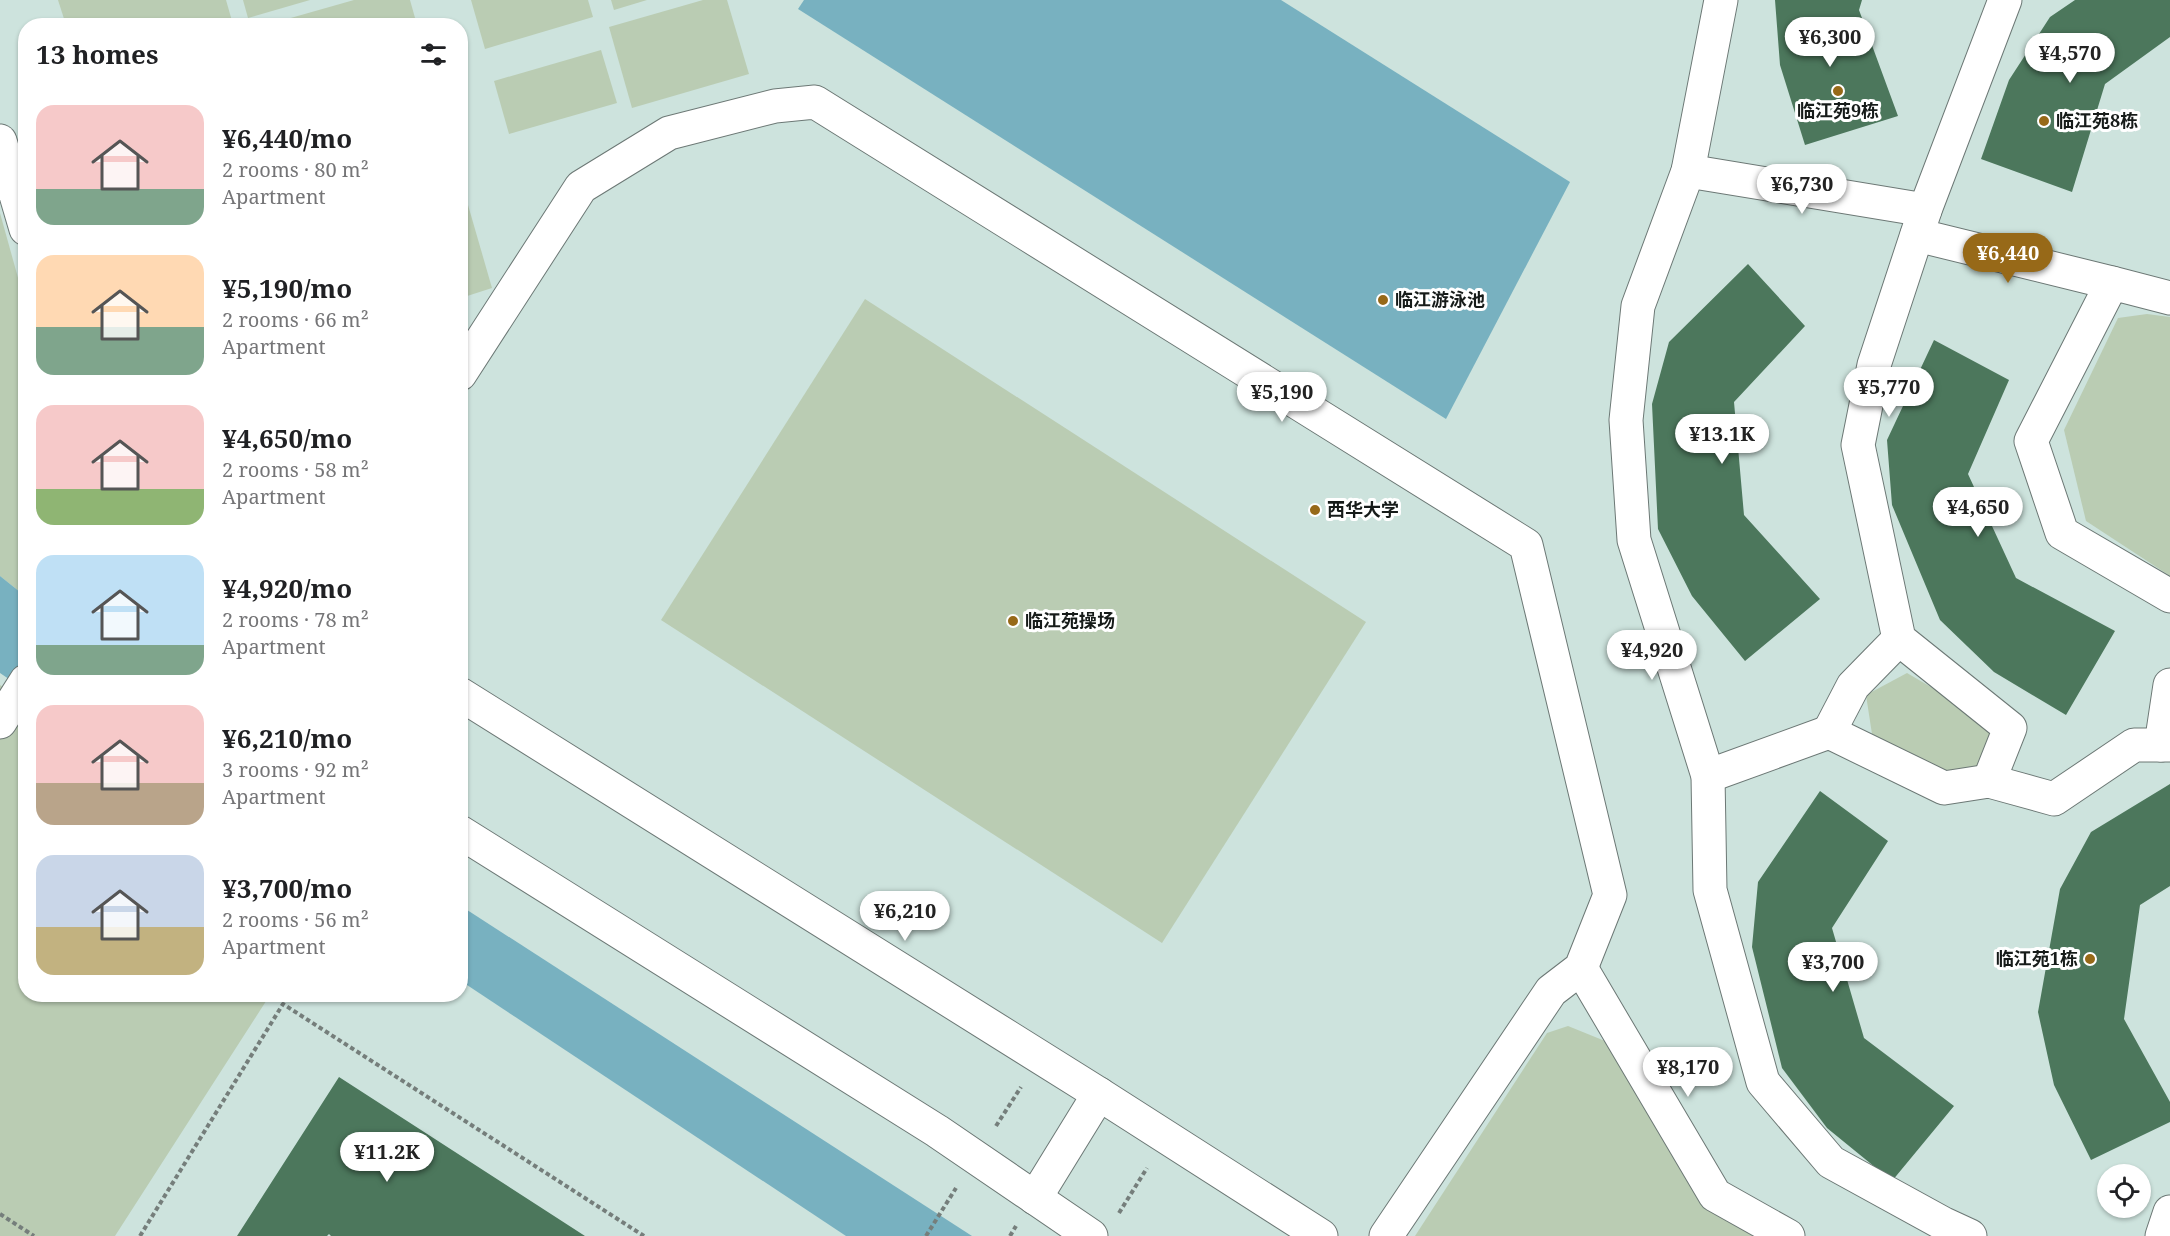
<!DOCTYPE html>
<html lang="en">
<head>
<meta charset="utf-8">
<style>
  :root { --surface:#fff; --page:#f2f2f2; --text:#202124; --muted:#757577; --accent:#976918 }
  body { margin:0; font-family:"Noto Serif","Noto Sans SC",serif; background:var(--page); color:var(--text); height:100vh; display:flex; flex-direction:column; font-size:22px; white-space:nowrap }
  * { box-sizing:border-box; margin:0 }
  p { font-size:20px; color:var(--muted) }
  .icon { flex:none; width:33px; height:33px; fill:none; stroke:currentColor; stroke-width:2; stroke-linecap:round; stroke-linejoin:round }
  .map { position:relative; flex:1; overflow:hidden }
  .details { position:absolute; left:18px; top:18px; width:450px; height:984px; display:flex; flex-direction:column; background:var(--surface); border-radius:24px; box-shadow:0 2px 4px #0004 }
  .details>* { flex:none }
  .fabs { position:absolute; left:2097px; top:1164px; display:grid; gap:12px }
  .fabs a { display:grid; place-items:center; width:54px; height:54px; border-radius:50%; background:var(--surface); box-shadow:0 2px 4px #0004; font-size:30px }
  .price { position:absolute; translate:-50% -51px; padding:0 14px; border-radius:21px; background:#fff; color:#222; font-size:20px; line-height:39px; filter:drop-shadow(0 2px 3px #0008) }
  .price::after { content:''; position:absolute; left:50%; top:36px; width:18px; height:14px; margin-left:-9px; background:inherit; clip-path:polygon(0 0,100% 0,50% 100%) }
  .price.current { background:var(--accent); color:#fff }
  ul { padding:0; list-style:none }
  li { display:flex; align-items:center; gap:18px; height:150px; padding:0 18px }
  li span { display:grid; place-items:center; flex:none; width:168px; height:120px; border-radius:18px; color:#555 }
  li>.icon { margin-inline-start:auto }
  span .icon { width:72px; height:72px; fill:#fffc; stroke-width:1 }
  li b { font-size:26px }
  h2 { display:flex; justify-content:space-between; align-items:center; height:72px; padding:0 18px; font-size:26px }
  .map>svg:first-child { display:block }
  .built { fill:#cde3dd; fill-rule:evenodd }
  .green { fill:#baccb3 }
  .water { fill:#78b1c0 }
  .building { fill:#4c775c }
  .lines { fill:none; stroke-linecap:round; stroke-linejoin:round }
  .minor-casing { stroke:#6c7875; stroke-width:35 }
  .path { stroke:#757e7b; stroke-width:4; stroke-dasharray:4.5 3; stroke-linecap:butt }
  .minor { stroke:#fff; stroke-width:33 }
  .poi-dot { fill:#976918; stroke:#fff; stroke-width:2 }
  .labels { text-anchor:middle; stroke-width:6; stroke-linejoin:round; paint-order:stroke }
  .poi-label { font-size:18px; font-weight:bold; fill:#161b19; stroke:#fff; text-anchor:start }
</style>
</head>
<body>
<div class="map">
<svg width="2170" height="1236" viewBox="0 0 2170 1236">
  <rect width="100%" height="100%" fill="#dfece8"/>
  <path class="built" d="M 0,0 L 2170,0 L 2170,1236 L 0,1236 ZM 26,26 L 460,26 L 460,994 L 26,994 ZM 2108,1174 L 2140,1174 L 2140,1208 L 2108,1208 Z"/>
  <g class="green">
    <path d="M 58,0 L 226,0 L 232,21 L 216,26 L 66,25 Z"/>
    <path d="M 243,0 L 310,0 L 248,18 Z"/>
    <path d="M 354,0 L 410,0 L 417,25 L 266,25 Z"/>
    <path d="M 471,0 L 588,0 L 593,17 L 485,49 Z"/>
    <path d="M 611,0 L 647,0 L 614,10 Z"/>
    <path d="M 703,0 L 727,0 L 749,74 L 632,108 L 609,27 Z"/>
    <path d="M 601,50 L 617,103 L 509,134 L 494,81 Z"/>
    <path d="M 466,198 L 492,288 L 461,298 L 461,199 Z"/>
    <path d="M 0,213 L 25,303 L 25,596 L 0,576 Z"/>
    <path d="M 865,299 L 1366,622 L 1162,943 L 661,620 Z"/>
    <path d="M 2147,314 L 2170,317 L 2170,576 L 2086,521 L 2064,430 L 2118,318 Z"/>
    <path d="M 1907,673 L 2001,728 L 1982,770 L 1950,776 L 1872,734 L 1866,695 Z"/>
    <path d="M 0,685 L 25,703 L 26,994 L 270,995 L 115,1236 L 0,1236 Z"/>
    <path d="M 1568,1026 L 1605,1041 L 1761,1236 L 1415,1236 L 1547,1033 Z"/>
  </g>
  <g class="water">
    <path d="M 804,0 L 1281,0 L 1570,182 L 1446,419 L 798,9 Z"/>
    <path d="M 0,576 L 25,596 L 25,690 L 0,673 Z"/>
    <path d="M 460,906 L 461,906 L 972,1236 L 846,1236 L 461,981 Z"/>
  </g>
  <g class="building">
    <path d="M 1775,0 L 1862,0 L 1859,10 L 1898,116 L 1805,145 L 1780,65 Z"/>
    <path d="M 2075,0 L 2170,0 L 2170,37 L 2105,84 L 2072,192 L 1981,159 L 2009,80 L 2050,17 Z"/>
    <path d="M 1748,264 L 1805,326 L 1734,402 L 1744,515 L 1820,599 L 1745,661 L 1692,596 L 1658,529 L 1652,404 L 1669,342 Z"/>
    <path d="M 1934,340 L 2009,380 L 1968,474 L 2016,578 L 2115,631 L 2066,715 L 1994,672 L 1940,620 L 1892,505 L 1887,440 Z"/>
    <path d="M 2170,784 L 2170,886 L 2140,905 L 2124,1019 L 2170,1102 L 2170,1122 L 2091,1160 L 2054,1085 L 2038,1012 L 2060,889 L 2091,832 Z"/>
    <path d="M 1820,791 L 1888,841 L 1832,928 L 1864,1038 L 1954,1106 L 1892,1181 L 1827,1128 L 1782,1068 L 1752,947 L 1758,882 Z"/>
    <path d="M 339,1077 L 585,1236 L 331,1236 L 329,1234 L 327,1236 L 237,1236 Z"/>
  </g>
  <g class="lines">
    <defs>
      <g id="minor">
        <path d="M 1721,0 L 1688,171 L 1638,306 L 1626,420 L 1634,540 L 1708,776 L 1710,890 L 1763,1082 L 1831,1162 L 1944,1224 L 1970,1236"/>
        <path d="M 0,141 L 26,229"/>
        <path d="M 1688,171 L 1925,210"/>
        <path d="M 1917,235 L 2112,283"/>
        <path d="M 2170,298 L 2112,283 L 2031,441 L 2062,533 L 2170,596"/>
        <path d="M 460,374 L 581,187 L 669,133 L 775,106 L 815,102 L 1526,545 L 1610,895 L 1581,968 L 1551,991 L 1386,1236"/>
        <path d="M 460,694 L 1099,1094 L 1321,1236"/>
        <path d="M 0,722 L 26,681"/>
        <path d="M 1829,732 L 1853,686 L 1899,639"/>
        <path d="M 2161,745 L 2170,685"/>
        <path d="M 1708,776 L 1829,732 L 1944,788 L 1989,781 L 2054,799 L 2134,745 L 2170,745"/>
        <path d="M 1989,781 L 2010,728 L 1899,639 L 1858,445 L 1874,365 L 1925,210 L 2005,0"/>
        <path d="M 460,832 L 937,1131 L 1091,1236"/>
        <path d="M 1581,968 L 1715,1195 L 1788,1236"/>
        <path d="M 1035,1198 L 1099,1094"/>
        <path d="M 2162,1236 L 2170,1212"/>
      </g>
    </defs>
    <use href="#minor" class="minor-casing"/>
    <g class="path">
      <path d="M 996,1126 L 1021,1087"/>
      <path d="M 1119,1213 L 1147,1168"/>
      <path d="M 0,1214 L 34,1236"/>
      <path d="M 140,1236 L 283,1004 L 644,1236"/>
      <path d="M 926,1236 L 956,1188"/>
      <path d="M 1010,1236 L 1016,1226"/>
    </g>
    <use href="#minor" class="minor"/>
  </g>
  <g class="poi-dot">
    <circle cx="1838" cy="91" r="6"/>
    <circle cx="2044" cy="121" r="6"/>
    <circle cx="1383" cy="300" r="6"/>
    <circle cx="1315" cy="510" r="6"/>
    <circle cx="1013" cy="621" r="6"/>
    <circle cx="2090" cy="959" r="6"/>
  </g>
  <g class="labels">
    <g class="poi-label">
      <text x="1838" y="117" text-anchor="middle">临江苑9栋</text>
      <text x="2056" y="127">临江苑8栋</text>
      <text x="1395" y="306">临江游泳池</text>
      <text x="1327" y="516">西华大学</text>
      <text x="1025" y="627">临江苑操场</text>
      <text x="2078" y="965" text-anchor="end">临江苑1栋</text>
    </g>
  </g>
</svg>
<div class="fabs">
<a><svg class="icon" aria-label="locate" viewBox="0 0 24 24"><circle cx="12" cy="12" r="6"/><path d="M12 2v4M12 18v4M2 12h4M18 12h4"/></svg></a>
</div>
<b class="price" style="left:1830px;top:68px">¥6,300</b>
<b class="price" style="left:2070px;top:84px">¥4,570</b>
<b class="price" style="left:1802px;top:215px">¥6,730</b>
<b class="price current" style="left:2008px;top:284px">¥6,440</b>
<b class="price" style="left:1889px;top:418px">¥5,770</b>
<b class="price" style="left:1282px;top:423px">¥5,190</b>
<b class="price" style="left:1722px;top:465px">¥13.1K</b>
<b class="price" style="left:1978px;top:538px">¥4,650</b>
<b class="price" style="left:1652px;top:681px">¥4,920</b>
<b class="price" style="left:905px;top:942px">¥6,210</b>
<b class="price" style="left:1833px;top:993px">¥3,700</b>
<b class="price" style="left:1688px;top:1098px">¥8,170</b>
<b class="price" style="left:387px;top:1183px">¥11.2K</b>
<section class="details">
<h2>13 homes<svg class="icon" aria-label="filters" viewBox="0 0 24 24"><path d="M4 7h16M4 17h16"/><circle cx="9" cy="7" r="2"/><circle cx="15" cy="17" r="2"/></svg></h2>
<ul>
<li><span style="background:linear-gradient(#f6c9c9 70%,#7fa58c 0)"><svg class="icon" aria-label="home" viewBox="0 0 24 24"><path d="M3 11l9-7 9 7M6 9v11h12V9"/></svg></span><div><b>¥6,440/mo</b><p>2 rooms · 80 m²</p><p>Apartment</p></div></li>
<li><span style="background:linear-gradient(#ffd9b3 60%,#7fa58c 0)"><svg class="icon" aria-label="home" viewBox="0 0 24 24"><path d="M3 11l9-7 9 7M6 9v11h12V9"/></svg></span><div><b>¥5,190/mo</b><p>2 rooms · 66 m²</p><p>Apartment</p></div></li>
<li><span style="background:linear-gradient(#f6c9c9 70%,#8fb573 0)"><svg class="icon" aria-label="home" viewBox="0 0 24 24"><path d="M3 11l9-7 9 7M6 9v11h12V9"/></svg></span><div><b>¥4,650/mo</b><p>2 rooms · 58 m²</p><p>Apartment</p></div></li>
<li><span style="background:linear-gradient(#bfe0f5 75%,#7fa58c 0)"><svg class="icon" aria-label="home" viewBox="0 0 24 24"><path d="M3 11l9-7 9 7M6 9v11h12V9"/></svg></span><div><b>¥4,920/mo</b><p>2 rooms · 78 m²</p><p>Apartment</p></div></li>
<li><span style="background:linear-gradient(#f6c9c9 65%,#b9a48a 0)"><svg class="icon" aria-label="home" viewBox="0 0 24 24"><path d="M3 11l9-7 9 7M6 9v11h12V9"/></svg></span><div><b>¥6,210/mo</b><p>3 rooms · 92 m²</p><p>Apartment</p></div></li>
<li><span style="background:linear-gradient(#c9d6e8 60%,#c2b280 0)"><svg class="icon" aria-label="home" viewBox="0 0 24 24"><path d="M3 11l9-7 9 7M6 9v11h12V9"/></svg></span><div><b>¥3,700/mo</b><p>2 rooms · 56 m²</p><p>Apartment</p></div></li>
</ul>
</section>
</div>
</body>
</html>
